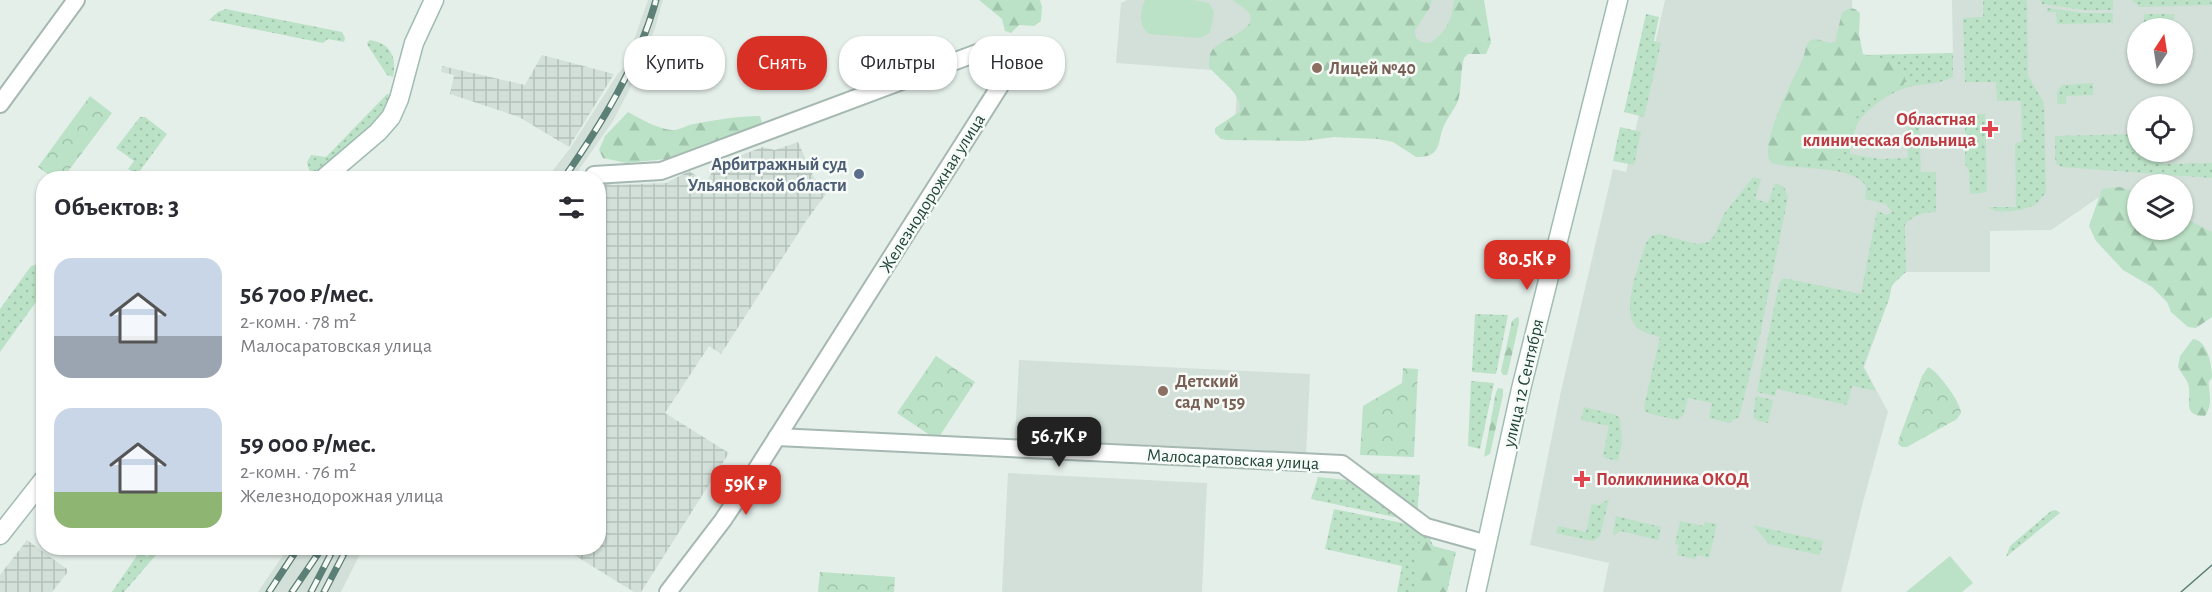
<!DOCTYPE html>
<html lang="ru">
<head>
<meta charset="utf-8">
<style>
  :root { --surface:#fff; --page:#f2f2f3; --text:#2b2b33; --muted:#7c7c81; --accent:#d93025 }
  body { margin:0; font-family:"Alegreya Sans",sans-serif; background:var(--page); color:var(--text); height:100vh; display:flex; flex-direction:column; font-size:22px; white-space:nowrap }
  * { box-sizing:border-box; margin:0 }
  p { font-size:20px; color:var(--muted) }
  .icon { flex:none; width:33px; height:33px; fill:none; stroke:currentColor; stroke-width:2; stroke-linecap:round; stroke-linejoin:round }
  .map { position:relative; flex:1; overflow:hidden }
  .panel { position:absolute; left:36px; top:171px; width:570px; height:384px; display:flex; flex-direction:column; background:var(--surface); border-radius:24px; box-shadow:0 2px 4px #0004 }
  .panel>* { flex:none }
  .banner { position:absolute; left:624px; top:36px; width:570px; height:54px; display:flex; gap:12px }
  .needle { width:39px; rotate:12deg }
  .buttons { position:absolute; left:2127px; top:18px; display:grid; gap:12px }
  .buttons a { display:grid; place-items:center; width:66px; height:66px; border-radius:50%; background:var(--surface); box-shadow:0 2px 4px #0004; font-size:30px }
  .price { position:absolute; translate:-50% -51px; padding:0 14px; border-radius:12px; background:var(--accent); color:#fff; font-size:20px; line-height:39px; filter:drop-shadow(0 2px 3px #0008) }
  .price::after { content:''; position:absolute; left:50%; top:36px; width:18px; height:14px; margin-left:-9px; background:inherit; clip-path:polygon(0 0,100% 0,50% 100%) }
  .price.active { background:#222; color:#fff }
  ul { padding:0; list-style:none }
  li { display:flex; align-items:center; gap:18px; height:150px; padding:0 18px }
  li span { display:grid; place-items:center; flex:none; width:168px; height:120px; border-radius:18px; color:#555 }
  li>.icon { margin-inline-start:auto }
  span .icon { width:72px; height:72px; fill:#fffc; stroke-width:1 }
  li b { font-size:26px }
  h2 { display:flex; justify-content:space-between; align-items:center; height:72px; padding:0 18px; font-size:26px }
  .tag { padding:0 21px; border-radius:24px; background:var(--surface); box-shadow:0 2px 4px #0004; font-size:21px; line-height:54px }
  .tag.active { background:var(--accent); color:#fff }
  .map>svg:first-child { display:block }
  .built { fill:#d2e0d9; fill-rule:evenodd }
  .industrial { fill:url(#industrial-grid) }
  .grass { fill:url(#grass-dots) }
  .forest { fill:url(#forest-firs) }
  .park { fill:url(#park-crowns) }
  .garden { fill:#bbe2c6 }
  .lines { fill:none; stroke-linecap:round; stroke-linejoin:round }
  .street-casing { stroke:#a6b8b2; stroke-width:20 }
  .secondary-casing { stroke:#a1bcb3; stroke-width:21 }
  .street { stroke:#fff; stroke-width:16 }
  .secondary { stroke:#fff; stroke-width:18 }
  .tram { stroke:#5c7f76; stroke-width:1.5 }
  .rail-casing { stroke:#5c7f76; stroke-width:7 }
  .rail { stroke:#f6fbf8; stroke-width:4.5; stroke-dasharray:14; stroke-linecap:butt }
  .education-dot { fill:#8d6e63; stroke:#f6fbf8; stroke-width:2 }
  .health-dot { fill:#e0444e; stroke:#f6fbf8; stroke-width:2 }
  .service-dot { fill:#5c6f8a; stroke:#f6fbf8; stroke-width:2 }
  .labels { text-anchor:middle; stroke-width:5; stroke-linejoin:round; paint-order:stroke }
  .education-label { font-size:18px; font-weight:bold; fill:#785e54; stroke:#f6fbf8; text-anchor:start }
  .health-label { font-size:18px; font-weight:bold; fill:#be3a42; stroke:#f6fbf8; text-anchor:end }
  .service-label { font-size:18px; font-weight:bold; fill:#4e5e75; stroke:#f6fbf8; text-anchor:end }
  .street-label { font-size:18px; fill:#21443b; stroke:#f6fbf8 }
</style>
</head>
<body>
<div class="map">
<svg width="2212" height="592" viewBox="0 0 2212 592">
  <defs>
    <pattern id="industrial-grid" width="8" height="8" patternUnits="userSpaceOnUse" patternTransform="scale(1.5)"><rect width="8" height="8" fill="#d2e0d9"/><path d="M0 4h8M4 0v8" fill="none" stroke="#b4c1bb"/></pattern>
    <pattern id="grass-dots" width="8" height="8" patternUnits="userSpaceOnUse" patternTransform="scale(1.5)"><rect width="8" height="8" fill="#bbe2c6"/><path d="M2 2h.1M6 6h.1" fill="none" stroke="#a0c3ab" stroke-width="1.8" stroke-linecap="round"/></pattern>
    <pattern id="forest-firs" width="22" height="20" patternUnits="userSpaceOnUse" patternTransform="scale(1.5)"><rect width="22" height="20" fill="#bbe2c6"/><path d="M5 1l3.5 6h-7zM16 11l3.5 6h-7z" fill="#a0c3ab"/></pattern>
    <pattern id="park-crowns" width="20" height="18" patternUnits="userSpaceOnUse" patternTransform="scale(1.5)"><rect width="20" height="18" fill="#bbe2c6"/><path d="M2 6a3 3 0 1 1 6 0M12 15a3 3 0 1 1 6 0" fill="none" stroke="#a0c3ab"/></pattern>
  </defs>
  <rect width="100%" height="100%" fill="#e4efea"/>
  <g class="built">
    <path d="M 648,0 L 663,0 L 655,28 L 639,71 L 613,121 L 573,178 L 547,178 L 571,147 L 617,75 L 625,66 Z"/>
    <path d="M 1127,0 L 1463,0 L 1454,105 L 1235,122 L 1238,72 L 1116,63 L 1121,3 Z"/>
    <path d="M 1665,0 L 1852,0 L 1854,60 L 1953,57 L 1952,0 L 2212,0 L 2212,242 L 2183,215 L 2182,184 L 2138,184 L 2137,190 L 2102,195 L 2051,230 L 1990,231 L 1990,272 L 1903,272 L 1893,279 L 1889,299 L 1864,367 L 1888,412 L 1863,502 L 1841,592 L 1603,592 L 1609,563 L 1530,545 L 1561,391 L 1613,169 L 1626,172 ZM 2138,28 L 2182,28 L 2182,74 L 2138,74 ZM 2138,106 L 2182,106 L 2182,152 L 2138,152 Z"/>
    <path d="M 1019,360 L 1310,374 L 1306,455 L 1015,440 Z"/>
    <path d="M 1008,473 L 1207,483 L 1202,592 L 1002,592 Z"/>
    <path d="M 288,548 L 363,548 L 341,592 L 258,592 Z"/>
  </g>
  <g class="industrial">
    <path d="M 542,55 L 614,74 L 569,147 L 519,117 L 450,94 L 454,75 L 441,72 L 442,66 L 525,85 Z"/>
    <path d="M 798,142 L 814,178 L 828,191 L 806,221 L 721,354 L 709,346 L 665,413 L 729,453 L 641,592 L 634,592 L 571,553 L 569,548 L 598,548 L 598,178 L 612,185 L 666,183 L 689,171 L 706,182 L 717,164 L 763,147 L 775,150 Z"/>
    <path d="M 27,540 L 67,569 L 67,573 L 52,592 L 0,592 L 0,575 Z"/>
  </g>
  <g class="grass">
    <path d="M 1983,0 L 2027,0 L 2028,76 L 2044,103 L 2046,192 C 2042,197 2038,204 2032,206 C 2021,211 1997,215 1988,207 L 2016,207 L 2015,143 L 2022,142 L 2021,101 L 1997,101 L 1996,82 L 1965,82 L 1963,18 L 1983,17 Z"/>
    <path d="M 2041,0 L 2113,0 L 2113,10 L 2085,10 L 2042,4 Z"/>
    <path d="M 2132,0 L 2211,0 L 2212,5 L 2139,7 Z"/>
    <path d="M 2047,8 L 2085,13 L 2113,13 L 2113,23 L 2057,24 L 2056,12 L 2047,12 Z"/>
    <path d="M 226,9 L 342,32 L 345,38 L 344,42 L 328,39 L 323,43 L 209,20 L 218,12 Z"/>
    <path d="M 1646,14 L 1659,17 L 1654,41 L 1661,43 L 1644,117 L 1624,112 Z"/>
    <rect x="2144" y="14" width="30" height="14"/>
    <path d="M 370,40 C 391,43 397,58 393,77 L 387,75 L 368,46 L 367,43 Z"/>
    <path d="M 1953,53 L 1953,77 C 1940,84 1926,84 1912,86 C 1893,90 1874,104 1861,118 C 1854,127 1852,143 1850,154 L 1880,159 L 1908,158 C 1908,145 1901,123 1919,119 L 1921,172 L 1936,172 L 1936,212 C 1922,212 1915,215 1905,224 L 1906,272 L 1892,285 L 1889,299 L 1863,367 L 1876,391 L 1852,386 L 1847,405 L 1777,389 L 1775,396 L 1757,392 L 1779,283 L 1783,278 L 1861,294 L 1877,211 L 1887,215 L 1892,212 L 1886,204 L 1865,199 L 1866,186 C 1854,167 1808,169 1787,166 L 1860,55 Z"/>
    <path d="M 2093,83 L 2093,95 L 2066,96 L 2066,104 L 2057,104 L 2057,92 L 2062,85 Z"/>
    <path d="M 387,94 L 390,95 L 382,118 L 319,173 L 315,174 L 309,170 L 307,162 L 311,155 L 326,157 Z"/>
    <path d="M 1976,114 L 1985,114 L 1987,192 L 1972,194 L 1970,193 L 1969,172 L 1965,164 L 1965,120 L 1967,117 Z"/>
    <path d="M 140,117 L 145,117 L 167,134 L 137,175 L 128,169 L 134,161 L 116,148 Z"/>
    <path d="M 1620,127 L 1641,132 L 1634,165 L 1613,161 Z"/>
    <path d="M 2137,134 L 2138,152 L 2161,152 L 2162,164 L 2212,163 L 2212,178 L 2062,167 L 2057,165 L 2055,158 L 2055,136 Z"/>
    <path d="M 1753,177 L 1761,179 L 1755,199 L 1768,203 L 1775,183 L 1784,187 L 1788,197 L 1760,335 L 1739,417 L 1729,423 L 1709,418 L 1712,403 L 1688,398 L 1684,414 L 1678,420 L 1650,414 L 1645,411 L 1644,406 L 1660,337 C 1652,334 1640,333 1635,325 C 1621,306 1640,264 1646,243 L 1651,236 L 1659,234 L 1697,244 L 1708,242 L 1714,236 L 1724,214 Z"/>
    <path d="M 43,257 L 43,292 L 0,352 L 0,309 L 31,266 L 39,264 Z"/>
    <path d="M 1475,314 L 1508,315 L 1496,374 L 1472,372 Z"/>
    <path d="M 1471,381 L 1494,383 L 1480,449 L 1468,446 Z"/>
    <path d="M 1756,396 L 1773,400 L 1768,423 L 1758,421 L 1753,417 Z"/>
    <path d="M 1584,407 L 1616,415 L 1620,418 L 1622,443 L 1618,461 L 1605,458 L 1603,455 L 1609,426 L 1581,420 Z"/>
    <path d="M 1362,473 L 1420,475 L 1417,517 Z"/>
    <path d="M 1318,477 L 1347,480 L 1399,518 L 1311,499 Z"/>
    <path d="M 1609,499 L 1600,536 L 1593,541 L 1556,533 L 1558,526 L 1586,532 L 1592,504 L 1599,505 Z"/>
    <path d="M 1334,509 L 1412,525 L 1428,533 L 1433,546 L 1456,552 L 1447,592 L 1397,592 L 1402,566 L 1325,549 Z"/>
    <path d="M 2056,510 L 2060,513 L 2006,557 L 2010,546 L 2051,511 Z"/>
    <path d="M 1616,516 L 1661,527 L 1658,540 L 1621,531 L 1614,535 L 1613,532 Z"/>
    <path d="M 1680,521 L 1704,526 L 1705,522 L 1717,524 L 1709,558 L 1697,555 L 1695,559 L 1677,555 L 1679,545 L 1675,544 Z"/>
    <path d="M 1753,525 L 1823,541 L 1820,555 L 1769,544 Z"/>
    <path d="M 156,548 L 162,548 L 124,592 L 112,592 L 140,551 L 147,557 Z"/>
  </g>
  <g class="forest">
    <path d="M 979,0 L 1040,0 L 1042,7 L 1041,21 L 1034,26 L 1019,25 L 1011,33 L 1005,31 L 1002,19 Z"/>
    <path d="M 1233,0 L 1432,0 L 1429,9 L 1415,30 C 1414,40 1421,43 1430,43 C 1447,32 1452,19 1454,0 L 1484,0 L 1491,43 L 1486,54 L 1468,54 L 1464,58 C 1460,72 1462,87 1458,101 C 1454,111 1445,120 1442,131 C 1437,149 1438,157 1416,157 L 1393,142 L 1378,139 L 1334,137 L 1304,141 L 1227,140 L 1221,139 L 1215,133 L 1215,128 L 1239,112 C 1244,94 1219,80 1209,67 C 1209,61 1209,54 1213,49 C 1220,40 1262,28 1248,12 C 1244,7 1238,5 1233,0 Z"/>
    <path d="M 1849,8 L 1855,9 L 1860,13 L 1859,34 L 1863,54 L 1890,60 L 1905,75 C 1907,95 1885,89 1874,98 C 1867,104 1856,115 1853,124 C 1848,136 1849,149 1839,159 L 1818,162 L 1800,161 L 1791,167 L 1771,163 C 1757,146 1794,79 1802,60 C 1805,55 1805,47 1808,43 C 1811,39 1812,40 1816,39 L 1830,43 L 1835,42 L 1842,13 Z"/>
    <path d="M 628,112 C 641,119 656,128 671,130 C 679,131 686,125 694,124 C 715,120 738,116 760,116 L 762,123 L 750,134 L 707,143 L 677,158 L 626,163 L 603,158 L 599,150 L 605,136 Z"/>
    <path d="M 2120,187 L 2137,193 L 2138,230 L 2182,230 L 2183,217 L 2212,232 L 2212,317 L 2196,328 L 2188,327 L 2171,312 L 2167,302 L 2152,287 L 2123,270 L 2096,241 L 2089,226 L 2102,189 Z"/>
    <path d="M 1517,317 L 1519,318 L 1519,323 L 1508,372 L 1507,375 L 1503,375 L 1501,371 L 1512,321 Z"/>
    <path d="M 2193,339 C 2207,340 2212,364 2212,377 C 2210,382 2208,380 2209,386 C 2210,398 2212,406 2205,416 C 2180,416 2193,398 2188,384 C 2186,378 2181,373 2178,367 L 2180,356 Z"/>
    <path d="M 1498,388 L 1503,389 L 1503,395 L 1490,454 L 1484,457 L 1496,392 Z"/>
    <path d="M 1428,539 L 1433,547 L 1450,551 L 1453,555 L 1446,592 L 1416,592 L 1418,544 Z"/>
  </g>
  <g class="park">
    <path d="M 90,96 L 112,113 L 63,178 L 53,178 L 38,167 Z"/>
    <path d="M 936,356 L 975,382 L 937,440 L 897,413 Z"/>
    <path d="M 1928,367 C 1938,371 1961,403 1961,413 L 1957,419 L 1907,447 L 1902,447 L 1898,444 L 1899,439 L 1922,376 Z"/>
    <path d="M 1403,368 L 1418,369 L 1414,457 L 1360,455 L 1363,406 L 1402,383 Z"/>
    <path d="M 820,572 L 895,577 L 894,592 L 818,592 Z"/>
  </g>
  <g class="garden">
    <path d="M 1145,0 L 1193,0 L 1209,3 L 1214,12 L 1210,33 L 1200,38 L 1149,34 C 1138,26 1140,11 1145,0 Z"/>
    <path d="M 1950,556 L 1973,583 L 1962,592 L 1906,592 Z"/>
  </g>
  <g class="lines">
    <defs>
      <g id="street">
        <path d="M 0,104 L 76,0"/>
        <path d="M 594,175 L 661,171 L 985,50 L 1002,63 L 1005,78 L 753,475 L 723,520 L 668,592"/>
        <path d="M 777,437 L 1342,464 L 1426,527 L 1487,544"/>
      </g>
      <g id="secondary">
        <path d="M 324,178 L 378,132 L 391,117 L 399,99 L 414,43 L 434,0"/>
        <path d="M 0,535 L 44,479"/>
        <path d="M 1476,592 L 1521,389 L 1618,0"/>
      </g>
    </defs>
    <use href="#street" class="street-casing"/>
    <use href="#secondary" class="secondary-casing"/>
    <use href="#street" class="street"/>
    <use href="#secondary" class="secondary"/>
    <path class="tram" d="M 2181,592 L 2212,565"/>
    <defs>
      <g id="rail">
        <path d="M 564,178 C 602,123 638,65 656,0"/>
        <path d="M 269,592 L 298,548"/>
        <path d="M 292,592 L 322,548"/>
        <path d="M 311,592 L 334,548"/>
        <path d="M 324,592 L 347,548"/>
      </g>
    </defs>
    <use href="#rail" class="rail-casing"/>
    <use href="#rail" class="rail"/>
  </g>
  <g class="education-dot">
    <circle cx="1317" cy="68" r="6"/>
    <circle cx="1163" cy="391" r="6"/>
  </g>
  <g class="health-dot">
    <path d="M1987 120h6v6h6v6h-6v6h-6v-6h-6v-6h6z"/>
    <path d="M1579 470h6v6h6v6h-6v6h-6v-6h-6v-6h6z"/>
  </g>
  <circle class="service-dot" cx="859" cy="174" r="6"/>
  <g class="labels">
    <g class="education-label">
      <text x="1329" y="74">Лицей №40</text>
      <text x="1175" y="387">Детский<tspan x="1175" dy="21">сад № 159</tspan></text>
    </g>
    <g class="health-label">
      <text x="1976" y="125">Областная<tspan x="1976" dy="21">клиническая больница</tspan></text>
      <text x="1596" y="485" text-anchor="start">Поликлиника ОКОД</text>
    </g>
    <g class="service-label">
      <text x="847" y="170">Арбитражный суд<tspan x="847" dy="21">Ульяновской области</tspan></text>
    </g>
    <g class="street-label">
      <text transform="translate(932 193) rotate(-58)" y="6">Железнодорожная улица</text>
      <text transform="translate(1523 383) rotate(-77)" y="6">улица 12 Сентября</text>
      <text transform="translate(1233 459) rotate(3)" y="6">Малосаратовская улица</text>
    </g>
  </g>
</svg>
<div class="buttons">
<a><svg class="needle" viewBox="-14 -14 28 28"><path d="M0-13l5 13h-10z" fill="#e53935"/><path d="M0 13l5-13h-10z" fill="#7c7c81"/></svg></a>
<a><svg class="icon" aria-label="locate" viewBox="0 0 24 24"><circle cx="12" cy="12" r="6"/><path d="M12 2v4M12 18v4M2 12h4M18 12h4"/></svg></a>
<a><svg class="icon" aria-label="layers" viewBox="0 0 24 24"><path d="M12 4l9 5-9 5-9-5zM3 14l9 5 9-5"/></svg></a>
</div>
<b class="price" style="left:1527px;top:291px">80.5K ₽</b>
<b class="price active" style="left:1059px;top:468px">56.7K ₽</b>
<b class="price" style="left:746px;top:516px">59K ₽</b>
<div class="banner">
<a class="tag">Купить</a>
<a class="tag active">Снять</a>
<a class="tag">Фильтры</a>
<a class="tag">Новое</a>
</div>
<section class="panel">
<h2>Объектов: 3<svg class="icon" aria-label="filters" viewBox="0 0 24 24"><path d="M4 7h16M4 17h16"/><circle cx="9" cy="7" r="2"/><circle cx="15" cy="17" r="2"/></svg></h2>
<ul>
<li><span style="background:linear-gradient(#c9d6e8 65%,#9aa5b1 0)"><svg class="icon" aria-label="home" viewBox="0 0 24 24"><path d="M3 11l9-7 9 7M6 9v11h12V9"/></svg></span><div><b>56 700 ₽/мес.</b><p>2-комн. · 78 m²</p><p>Малосаратовская улица</p></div></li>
<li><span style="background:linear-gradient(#c9d6e8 70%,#8fb573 0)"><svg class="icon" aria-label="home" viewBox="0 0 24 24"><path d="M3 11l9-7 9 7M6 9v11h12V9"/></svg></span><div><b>59 000 ₽/мес.</b><p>2-комн. · 76 m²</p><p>Железнодорожная улица</p></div></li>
</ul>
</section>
</div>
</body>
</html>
